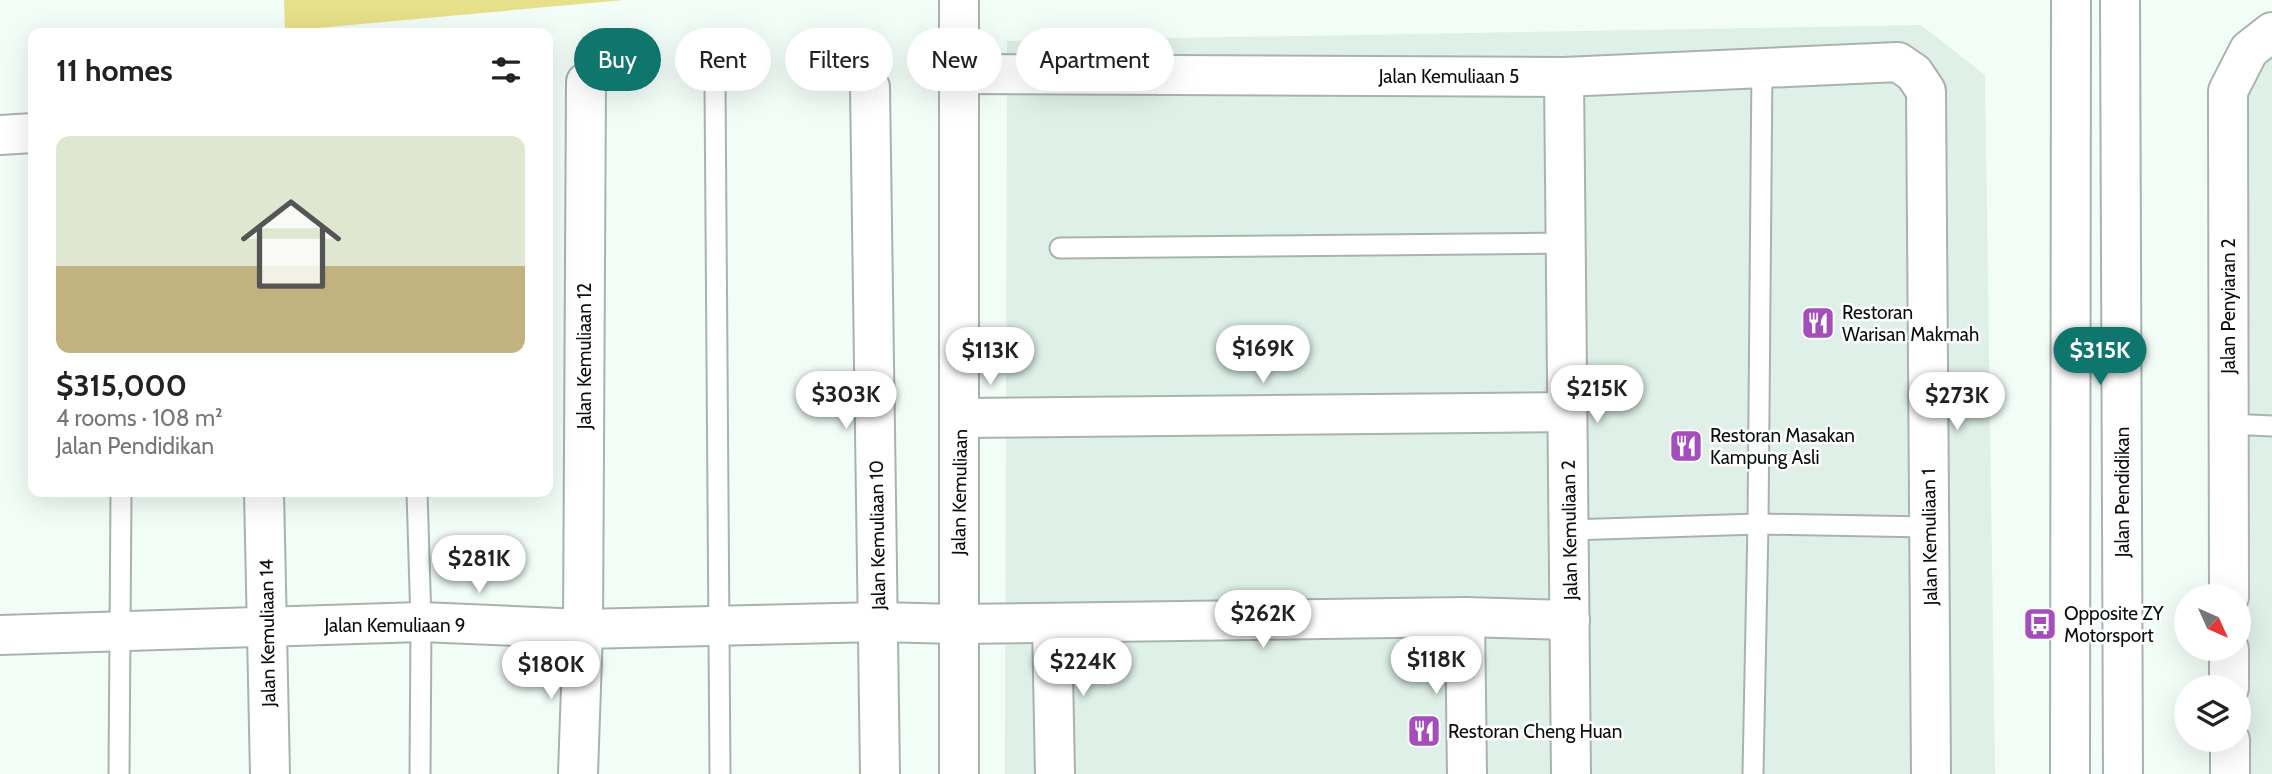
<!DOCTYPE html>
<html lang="en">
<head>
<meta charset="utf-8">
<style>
  :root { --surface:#fff; --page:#f2f2f2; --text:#222; --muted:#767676; --line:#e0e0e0; --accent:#0f766e }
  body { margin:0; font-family:Cabin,sans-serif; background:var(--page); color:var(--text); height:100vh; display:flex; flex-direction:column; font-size:26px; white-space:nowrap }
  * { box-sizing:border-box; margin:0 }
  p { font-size:23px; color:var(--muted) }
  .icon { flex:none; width:38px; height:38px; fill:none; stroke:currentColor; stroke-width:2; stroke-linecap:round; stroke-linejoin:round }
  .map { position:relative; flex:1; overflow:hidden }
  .panel { position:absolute; left:28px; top:28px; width:525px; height:469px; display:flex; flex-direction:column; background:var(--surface); border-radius:14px; box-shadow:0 7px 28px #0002 }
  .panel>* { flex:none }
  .guide { position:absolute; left:574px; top:28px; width:665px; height:63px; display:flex; gap:14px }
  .needle { width:46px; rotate:135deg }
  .tools { position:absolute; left:2174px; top:584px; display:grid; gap:14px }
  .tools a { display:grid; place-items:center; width:77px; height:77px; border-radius:50%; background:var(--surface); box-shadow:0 7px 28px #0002; font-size:35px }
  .price { position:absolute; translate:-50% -60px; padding:0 16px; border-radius:24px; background:#fff; color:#222; font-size:23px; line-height:46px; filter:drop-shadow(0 2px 4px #0008) }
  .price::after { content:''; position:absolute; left:50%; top:42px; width:21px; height:16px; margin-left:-10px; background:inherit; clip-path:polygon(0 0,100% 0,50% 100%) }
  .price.selected { background:var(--accent); color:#fff }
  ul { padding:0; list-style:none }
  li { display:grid; align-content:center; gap:14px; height:371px; padding:0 28px }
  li+li { border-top:2px solid var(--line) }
  li span { display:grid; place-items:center; height:217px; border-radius:14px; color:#555 }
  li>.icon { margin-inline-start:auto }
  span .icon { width:126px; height:126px; fill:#fffc; stroke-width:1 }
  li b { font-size:30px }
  h2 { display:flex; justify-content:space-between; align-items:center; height:84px; padding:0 28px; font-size:30px }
  .tag { padding:0 24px; border-radius:32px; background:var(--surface); box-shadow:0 7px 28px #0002; font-size:24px; line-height:63px }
  .tag.selected { background:var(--accent); color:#fff }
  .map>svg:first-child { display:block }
  .built { fill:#def0e8 }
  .green { fill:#e6e08a }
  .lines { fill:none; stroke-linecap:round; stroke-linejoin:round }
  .lane-casing { stroke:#a9b3ae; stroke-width:23 }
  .street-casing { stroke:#a9b3ae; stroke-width:42 }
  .secondary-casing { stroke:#a9b3ae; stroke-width:42 }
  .lane { stroke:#fff; stroke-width:19 }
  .street { stroke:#fff; stroke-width:38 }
  .secondary { stroke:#fff; stroke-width:38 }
  .labels { text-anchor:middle; stroke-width:5; stroke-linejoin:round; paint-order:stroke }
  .street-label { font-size:19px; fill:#0a0e0c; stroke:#fff }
  .poi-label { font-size:19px; fill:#0a0e0c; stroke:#fff; text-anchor:start }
</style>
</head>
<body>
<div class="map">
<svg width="2272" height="774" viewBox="0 0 2272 774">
  <rect width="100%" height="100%" fill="#f2fdf8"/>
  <g class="built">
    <path d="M 2272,16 L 2272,774 L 2217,774 L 2238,740 L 2241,44 Z"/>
    <path d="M 1921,25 L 1985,75 L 1995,774 L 1005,774 L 1007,41 Z"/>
  </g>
  <path class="green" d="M 284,0 L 624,0 L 285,31 Z"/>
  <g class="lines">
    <defs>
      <g id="lane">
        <path d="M 715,85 L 720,774"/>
        <path d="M 1060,248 L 1566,243"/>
        <path d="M 2229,424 L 2272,426"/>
        <path d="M 417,492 L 421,622 L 420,774"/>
        <path d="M 1569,530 L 1758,524 L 1928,527"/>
        <path d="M 119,774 L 121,492"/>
        <path d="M 1753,774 L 1758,524 L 1762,66"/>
      </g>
      <g id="street">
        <path d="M 959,74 L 1564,77 L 1898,62 L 1914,73 L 1926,91 L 1931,774"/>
        <path d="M 1564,77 L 1571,774"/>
        <path d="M 870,87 L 880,774"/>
        <path d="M 0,135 L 33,133"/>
        <path d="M 960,418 L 1567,412"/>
        <path d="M 264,492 L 270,774"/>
        <path d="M 2229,597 L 2228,91 L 2249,50 L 2272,32"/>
        <path d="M 1465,617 L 1467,774"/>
        <path d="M 1052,623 L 1055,774"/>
        <path d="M 0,635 L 421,622 L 583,629 L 879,622 L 957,624 L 1465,617 L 1570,620"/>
        <path d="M 2229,649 L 2229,688"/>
        <path d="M 2230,740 L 2230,774"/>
        <path d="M 578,774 L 583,629 L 586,82"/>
      </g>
      <g id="secondary">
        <path d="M 2120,0 L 2123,774"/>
        <path d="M 959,774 L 959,0"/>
        <path d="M 2070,774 L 2071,0"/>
      </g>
    </defs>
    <use href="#lane" class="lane-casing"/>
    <use href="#street" class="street-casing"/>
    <use href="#secondary" class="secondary-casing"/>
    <use href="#lane" class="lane"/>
    <use href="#street" class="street"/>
    <use href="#secondary" class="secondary"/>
  </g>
  <defs>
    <symbol id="restaurant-square" viewBox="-11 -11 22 22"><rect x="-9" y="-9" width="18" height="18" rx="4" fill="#a44ebb" stroke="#fff"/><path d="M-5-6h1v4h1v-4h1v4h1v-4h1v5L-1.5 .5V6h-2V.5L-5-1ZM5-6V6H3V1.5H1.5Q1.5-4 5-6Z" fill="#fff"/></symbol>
    <symbol id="bus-square" viewBox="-11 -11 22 22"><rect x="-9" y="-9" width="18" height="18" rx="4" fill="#a44ebb" stroke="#fff"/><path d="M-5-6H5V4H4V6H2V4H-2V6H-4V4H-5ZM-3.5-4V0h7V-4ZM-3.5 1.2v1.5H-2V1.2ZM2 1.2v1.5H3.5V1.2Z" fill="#fff"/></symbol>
  </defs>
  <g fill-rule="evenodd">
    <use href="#restaurant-square" x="1799" y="304" width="38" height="38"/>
    <use href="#restaurant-square" x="1667" y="427" width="38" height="38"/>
    <use href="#bus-square" x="2021" y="605" width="38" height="38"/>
    <use href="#restaurant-square" x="1405" y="712" width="38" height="38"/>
  </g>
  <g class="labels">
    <g class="street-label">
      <text x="1449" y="83">Jalan Kemuliaan 5</text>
      <text transform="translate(2228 306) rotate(-90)" y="7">Jalan Penyiaran 2</text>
      <text transform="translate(584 356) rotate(-90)" y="7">Jalan Kemuliaan 12</text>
      <text transform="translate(959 492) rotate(-89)" y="7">Jalan Kemuliaan</text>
      <text transform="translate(2122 492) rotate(-90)" y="7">Jalan Pendidikan</text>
      <text transform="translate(1569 530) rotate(-91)" y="7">Jalan Kemuliaan 2</text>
      <text transform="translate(877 535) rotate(-91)" y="7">Jalan Kemuliaan 10</text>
      <text transform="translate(1929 537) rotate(-91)" y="7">Jalan Kemuliaan 1</text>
      <text x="395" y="632">Jalan Kemuliaan 9</text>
      <text transform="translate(267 633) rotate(-91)" y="7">Jalan Kemuliaan 14</text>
    </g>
    <g class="poi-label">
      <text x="1842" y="319">Restoran<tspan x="1842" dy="22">Warisan Makmah</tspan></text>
      <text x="1710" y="442">Restoran Masakan<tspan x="1710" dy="22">Kampung Asli</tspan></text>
      <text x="2064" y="620">Opposite ZY<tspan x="2064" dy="22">Motorsport</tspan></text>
      <text x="1448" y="738">Restoran Cheng Huan</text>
    </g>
  </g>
</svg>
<div class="tools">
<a><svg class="needle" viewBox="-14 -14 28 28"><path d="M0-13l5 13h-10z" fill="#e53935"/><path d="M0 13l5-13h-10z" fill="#767676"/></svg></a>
<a><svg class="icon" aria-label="layers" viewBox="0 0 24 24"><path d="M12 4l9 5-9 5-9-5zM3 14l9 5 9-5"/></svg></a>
</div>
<b class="price" style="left:1263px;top:385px">$169K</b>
<b class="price" style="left:990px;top:387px">$113K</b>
<b class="price selected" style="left:2100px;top:387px">$315K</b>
<b class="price" style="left:1597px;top:425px">$215K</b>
<b class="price" style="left:846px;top:431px">$303K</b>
<b class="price" style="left:1957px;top:432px">$273K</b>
<b class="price" style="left:479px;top:595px">$281K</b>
<b class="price" style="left:1263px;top:650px">$262K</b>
<b class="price" style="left:1436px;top:696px">$118K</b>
<b class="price" style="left:1083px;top:698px">$224K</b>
<b class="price" style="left:551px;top:701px">$180K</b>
<div class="guide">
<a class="tag selected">Buy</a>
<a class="tag">Rent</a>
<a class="tag">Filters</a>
<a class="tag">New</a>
<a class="tag">Apartment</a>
</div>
<section class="panel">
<h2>11 homes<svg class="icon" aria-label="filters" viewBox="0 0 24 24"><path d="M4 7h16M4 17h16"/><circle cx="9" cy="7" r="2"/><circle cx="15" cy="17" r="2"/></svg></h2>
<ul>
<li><span style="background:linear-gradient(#dfe7d0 60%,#c2b280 0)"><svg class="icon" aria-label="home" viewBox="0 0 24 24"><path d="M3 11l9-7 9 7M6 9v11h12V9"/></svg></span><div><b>$315,000</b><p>4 rooms · 108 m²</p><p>Jalan Pendidikan</p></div></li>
</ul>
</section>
</div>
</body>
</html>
